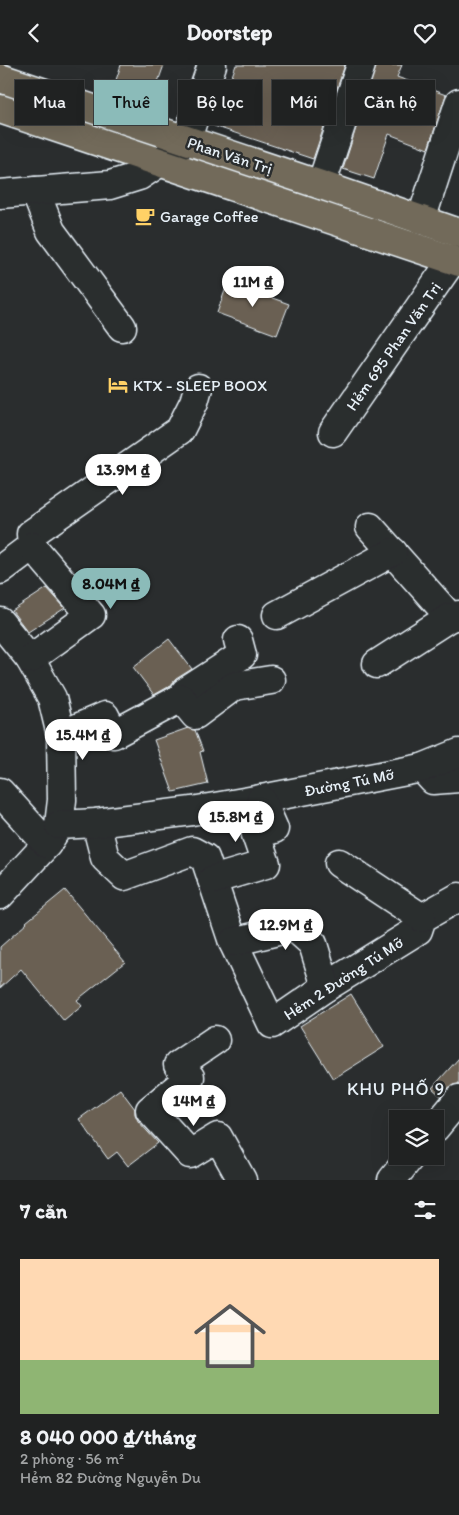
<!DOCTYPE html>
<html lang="vi">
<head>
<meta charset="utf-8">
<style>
  :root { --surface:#202222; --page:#282a2a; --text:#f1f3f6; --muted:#a2a4a5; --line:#3d3f40; --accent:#8bbbb9 }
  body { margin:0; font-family:Itim,sans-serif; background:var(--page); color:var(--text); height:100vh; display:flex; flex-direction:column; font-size:19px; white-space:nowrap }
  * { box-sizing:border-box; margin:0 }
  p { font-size:16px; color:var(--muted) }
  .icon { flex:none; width:28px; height:28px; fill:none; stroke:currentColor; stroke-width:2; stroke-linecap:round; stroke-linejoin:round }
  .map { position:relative; height:1115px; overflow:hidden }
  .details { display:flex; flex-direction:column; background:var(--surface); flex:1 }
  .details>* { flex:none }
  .top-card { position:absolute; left:15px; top:15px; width:430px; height:45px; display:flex; gap:10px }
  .tools { position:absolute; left:389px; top:1045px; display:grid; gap:10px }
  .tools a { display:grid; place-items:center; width:55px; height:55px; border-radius:0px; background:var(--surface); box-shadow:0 5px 20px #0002,0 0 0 1px var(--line); font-size:25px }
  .price { position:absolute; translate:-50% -42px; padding:0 11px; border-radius:18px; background:#fff; color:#222; font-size:16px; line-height:32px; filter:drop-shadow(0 1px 2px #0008) }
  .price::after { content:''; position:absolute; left:50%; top:30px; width:15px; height:11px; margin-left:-8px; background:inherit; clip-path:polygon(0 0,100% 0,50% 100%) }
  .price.on { background:var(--accent); color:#111 }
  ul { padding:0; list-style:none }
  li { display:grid; align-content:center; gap:10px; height:265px; padding:0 20px }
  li+li { border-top:1px solid var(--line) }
  li span { display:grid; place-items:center; height:155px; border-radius:0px; color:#555 }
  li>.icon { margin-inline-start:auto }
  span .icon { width:90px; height:90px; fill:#fffc; stroke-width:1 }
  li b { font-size:21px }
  h2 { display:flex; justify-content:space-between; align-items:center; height:60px; padding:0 20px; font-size:21px }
  .pill { padding:0 18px; border-radius:0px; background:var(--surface); box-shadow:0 5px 20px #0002,0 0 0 1px var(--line); font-size:18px; line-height:45px }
  .pill.on { background:var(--accent); color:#111 }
  header { display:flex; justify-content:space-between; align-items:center; height:65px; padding:0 20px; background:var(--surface); font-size:22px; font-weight:800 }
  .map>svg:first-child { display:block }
  .building { fill:#6a6152; stroke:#e8f1f8 }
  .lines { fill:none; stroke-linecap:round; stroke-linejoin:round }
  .minor-casing { stroke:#e8f1f8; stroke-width:31 }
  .major-casing { stroke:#e8f1f8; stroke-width:31 }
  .minor { stroke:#2a2d2e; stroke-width:28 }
  .major { stroke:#726b5a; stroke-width:28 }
  .labels { text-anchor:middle; stroke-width:5; stroke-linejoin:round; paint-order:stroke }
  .street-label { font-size:16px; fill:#e8f1f8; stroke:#2a2d2e }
  .poi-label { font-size:16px; fill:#e8f1f8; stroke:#2a2d2e; text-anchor:start }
  .neighbourhood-label { font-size:18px; letter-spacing:1px; fill:#e8f1f8; stroke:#2a2d2e }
</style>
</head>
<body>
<header><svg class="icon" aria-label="back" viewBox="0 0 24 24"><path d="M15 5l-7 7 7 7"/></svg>Doorstep<svg class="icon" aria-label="heart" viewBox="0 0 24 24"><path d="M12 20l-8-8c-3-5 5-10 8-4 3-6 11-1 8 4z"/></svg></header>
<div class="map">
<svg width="459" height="1115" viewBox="0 0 459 1115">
  <rect width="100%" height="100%" fill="#2a2d2e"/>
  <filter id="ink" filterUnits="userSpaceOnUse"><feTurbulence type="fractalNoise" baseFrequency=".02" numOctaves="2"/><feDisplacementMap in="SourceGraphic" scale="10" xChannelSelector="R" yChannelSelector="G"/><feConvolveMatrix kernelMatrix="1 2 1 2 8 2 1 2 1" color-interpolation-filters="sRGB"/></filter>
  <g filter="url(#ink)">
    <g class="building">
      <path d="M 121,0 L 164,0 L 153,31 L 115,18 Z"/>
      <path d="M 236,0 L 345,0 L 313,94 L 214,61 Z"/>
      <path d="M 376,0 L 402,0 L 397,12 L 446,30 L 428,84 L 389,69 L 374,114 L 343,104 Z"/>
      <path d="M 228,217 L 289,239 L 277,270 L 217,248 Z"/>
      <path d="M 47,523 L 65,543 L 28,567 L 12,546 Z"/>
      <path d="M 169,574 L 192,604 L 176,614 L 170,621 L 154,630 L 133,602 Z"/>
      <path d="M 188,663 L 195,665 L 203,686 L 200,687 L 208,719 L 173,727 L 154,675 Z"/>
      <path d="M 65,825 L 125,897 L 77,935 L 82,941 L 64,956 L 21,904 L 0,923 L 0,882 L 27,858 L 26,857 Z"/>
      <path d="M 351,929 L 384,982 L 333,1014 L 300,961 Z"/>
      <path d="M 459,993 L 459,1019 L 453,1020 L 441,1031 L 432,1023 Z"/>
      <path d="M 120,1024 L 135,1044 L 135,1049 L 138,1056 L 158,1078 L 128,1101 L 117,1087 L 108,1094 L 79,1054 Z"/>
    </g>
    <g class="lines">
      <defs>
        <g id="minor">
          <path d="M 321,120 L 361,0"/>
          <path d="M 35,126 L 51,166 L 122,262"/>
          <path d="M 0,129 L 110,120 L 139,111 L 160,97 L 186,76 L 212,0"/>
          <path d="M 421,155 L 459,38"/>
          <path d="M 333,367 L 453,194"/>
          <path d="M 370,462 L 450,552 L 459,550"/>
          <path d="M 0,505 L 32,481 L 31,469 L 180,365 L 194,337 L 198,323"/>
          <path d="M 277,550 L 393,487"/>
          <path d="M 0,557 L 30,594 L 52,633 L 61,670 L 62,735 L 59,760 L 47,779 L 0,830"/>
          <path d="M 30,594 L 91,550 L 32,481"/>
          <path d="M 377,599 L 450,552"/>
          <path d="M 181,633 L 185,627 L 242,590 L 238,575"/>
          <path d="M 61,670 L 105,651 L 114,669 L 181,633 L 195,650 L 234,621 L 271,615"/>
          <path d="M 422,703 L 433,715 L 459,713"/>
          <path d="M 0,727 L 47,779"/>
          <path d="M 96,758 L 105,793 L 124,811 L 192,786 L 205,793 L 233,877 L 272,959 L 326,922 L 418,865 L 422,853 L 459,832"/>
          <path d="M 59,760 L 96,758 L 192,746 L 261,734 L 422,703 L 459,688"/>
          <path d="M 339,798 L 422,853"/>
          <path d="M 212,815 L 266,799 L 256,770 L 274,764 L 261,734"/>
          <path d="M 233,877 L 294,862 L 313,879 L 326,922"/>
          <path d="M 215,975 L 178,1000 L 190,1012 L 150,1045 L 190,1089 L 218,1072 L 242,1115"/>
          <path d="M 435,1063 L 459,1034"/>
          <path d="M 392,1115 L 411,1091"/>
        </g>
        <g id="major">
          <path d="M 0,13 L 321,120 L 459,168"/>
          <path d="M 0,44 L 459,197"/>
        </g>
      </defs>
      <use href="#minor" class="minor-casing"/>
      <use href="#major" class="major-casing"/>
      <use href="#minor" class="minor"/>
      <use href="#major" class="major"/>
    </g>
  </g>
  <defs>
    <symbol id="cafe-bare" viewBox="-9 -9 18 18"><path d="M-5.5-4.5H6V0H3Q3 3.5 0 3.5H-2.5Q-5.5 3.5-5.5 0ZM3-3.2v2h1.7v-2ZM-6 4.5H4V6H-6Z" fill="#ffd166" stroke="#2a2d2e" stroke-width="2.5" paint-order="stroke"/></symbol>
    <symbol id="hotel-bare" viewBox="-9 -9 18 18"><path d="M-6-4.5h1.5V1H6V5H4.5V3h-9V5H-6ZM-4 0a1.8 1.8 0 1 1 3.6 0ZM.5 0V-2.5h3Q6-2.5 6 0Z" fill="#ffd166" stroke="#2a2d2e" stroke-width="2.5" paint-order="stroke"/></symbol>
  </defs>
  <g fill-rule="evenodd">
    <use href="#cafe-bare" x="131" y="137" width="28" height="28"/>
    <use href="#hotel-bare" x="104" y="306" width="28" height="28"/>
  </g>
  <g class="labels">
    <g class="street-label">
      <text transform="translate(230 90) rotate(18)" y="6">Phan Văn Trị</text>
      <text transform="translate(393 281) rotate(-55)" y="6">Hẻm 695 Phan Văn Trị</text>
      <text transform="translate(349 717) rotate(-11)" y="6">Đường Tú Mỡ</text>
      <text transform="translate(343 913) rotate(-33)" y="6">Hẻm 2 Đường Tú Mỡ</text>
    </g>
    <g class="poi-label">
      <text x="160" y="157">Garage Coffee</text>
      <text x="133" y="326">KTX - SLEEP BOOX</text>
    </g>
    <g class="neighbourhood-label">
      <text x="396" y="1030">KHU PHỐ 9</text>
    </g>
  </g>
</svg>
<div class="tools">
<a><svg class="icon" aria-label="layers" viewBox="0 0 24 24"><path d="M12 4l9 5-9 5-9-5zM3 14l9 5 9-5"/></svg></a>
</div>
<b class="price" style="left:253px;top:243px">11M ₫</b>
<b class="price" style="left:123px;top:431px">13.9M ₫</b>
<b class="price on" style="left:111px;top:545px">8.04M ₫</b>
<b class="price" style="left:83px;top:696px">15.4M ₫</b>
<b class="price" style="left:236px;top:778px">15.8M ₫</b>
<b class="price" style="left:286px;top:886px">12.9M ₫</b>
<b class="price" style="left:194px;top:1062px">14M ₫</b>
<div class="top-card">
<a class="pill">Mua</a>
<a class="pill on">Thuê</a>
<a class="pill">Bộ lọc</a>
<a class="pill">Mới</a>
<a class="pill">Căn hộ</a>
</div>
</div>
<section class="details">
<h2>7 căn<svg class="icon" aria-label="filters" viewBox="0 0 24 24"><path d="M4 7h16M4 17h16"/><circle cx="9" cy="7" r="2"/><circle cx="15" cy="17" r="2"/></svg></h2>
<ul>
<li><span style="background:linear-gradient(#ffd9b3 65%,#8fb573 0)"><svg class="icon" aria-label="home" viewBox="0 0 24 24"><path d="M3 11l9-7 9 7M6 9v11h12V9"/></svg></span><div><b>8 040 000 ₫/tháng</b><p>2 phòng · 56 m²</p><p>Hẻm 82 Đường Nguyễn Du</p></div></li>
</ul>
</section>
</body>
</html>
